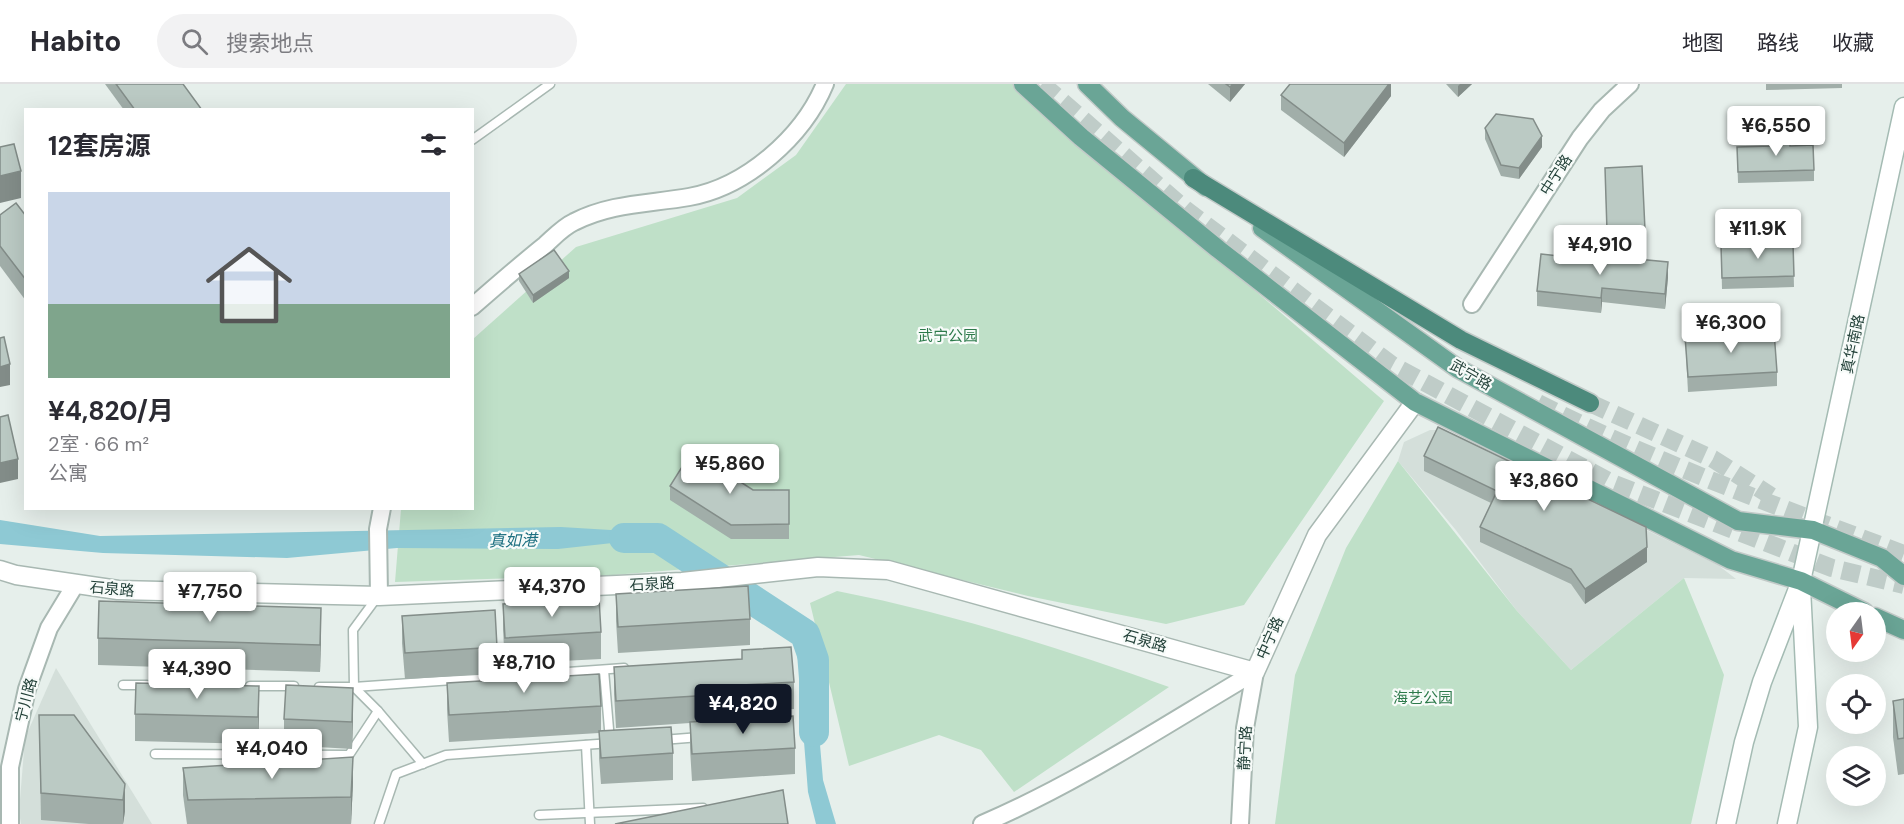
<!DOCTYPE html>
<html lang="zh">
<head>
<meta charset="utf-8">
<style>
  :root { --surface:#fff; --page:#f2f2f3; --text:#2b2b33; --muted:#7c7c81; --line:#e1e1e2; --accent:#111827 }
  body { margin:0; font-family:"DM Sans","Noto Sans SC",sans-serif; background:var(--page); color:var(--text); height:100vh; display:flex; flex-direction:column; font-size:22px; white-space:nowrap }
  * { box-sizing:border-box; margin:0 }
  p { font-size:20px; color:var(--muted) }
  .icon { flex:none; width:33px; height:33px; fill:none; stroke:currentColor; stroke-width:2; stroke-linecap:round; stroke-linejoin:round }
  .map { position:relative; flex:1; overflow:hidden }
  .details { position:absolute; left:24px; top:24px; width:450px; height:402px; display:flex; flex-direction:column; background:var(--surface); border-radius:0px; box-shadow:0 6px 24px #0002 }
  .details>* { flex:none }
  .needle { width:39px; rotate:194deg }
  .buttons { position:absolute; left:1826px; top:518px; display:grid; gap:12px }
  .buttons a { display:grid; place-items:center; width:60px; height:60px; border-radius:50%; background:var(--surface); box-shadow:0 6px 24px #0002; font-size:30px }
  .price { position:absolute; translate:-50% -51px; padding:0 14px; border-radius:6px; background:#fff; color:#222; font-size:20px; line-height:39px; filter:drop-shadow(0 2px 3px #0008) }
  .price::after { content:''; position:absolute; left:50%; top:36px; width:18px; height:14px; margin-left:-9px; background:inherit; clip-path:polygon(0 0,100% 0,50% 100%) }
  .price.active { background:var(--accent); color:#fff }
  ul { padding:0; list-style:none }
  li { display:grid; align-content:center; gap:12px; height:318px; padding:0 24px }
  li+li { border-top:2px solid var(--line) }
  li span { display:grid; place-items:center; height:186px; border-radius:0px; color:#555 }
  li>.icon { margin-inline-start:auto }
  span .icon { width:108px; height:108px; fill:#fffc; stroke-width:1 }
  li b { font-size:26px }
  h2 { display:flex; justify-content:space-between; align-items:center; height:72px; padding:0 24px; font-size:26px }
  header { display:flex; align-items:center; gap:36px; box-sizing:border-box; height:84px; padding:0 30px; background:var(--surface); border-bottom:2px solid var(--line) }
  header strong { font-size:28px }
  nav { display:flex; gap:33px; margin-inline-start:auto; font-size:21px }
  .search { width:420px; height:54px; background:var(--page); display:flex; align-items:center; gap:15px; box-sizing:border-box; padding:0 21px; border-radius:33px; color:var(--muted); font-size:22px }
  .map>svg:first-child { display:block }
  .built { fill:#d4dfda }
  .green { fill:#bfe0c8 }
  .water { fill:#8ec9d4 }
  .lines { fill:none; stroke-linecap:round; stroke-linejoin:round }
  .river { stroke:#8ec9d4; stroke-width:30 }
  .trunk-tunnel { stroke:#bfccc8; stroke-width:18; stroke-dasharray:18 9; stroke-linecap:butt }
  .service-casing { stroke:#a8b8b2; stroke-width:11 }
  .minor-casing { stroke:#a8b8b2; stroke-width:20 }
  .tertiary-casing { stroke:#a8b8b2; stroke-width:21 }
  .secondary-casing { stroke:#a4bbb3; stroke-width:21 }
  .primary-casing { stroke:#c2cac8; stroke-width:21 }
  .trunk-casing { stroke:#c2cac8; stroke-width:21 }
  .service { stroke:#fff; stroke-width:8 }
  .minor { stroke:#fff; stroke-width:16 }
  .tertiary { stroke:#fff; stroke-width:18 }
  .secondary { stroke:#fff; stroke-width:18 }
  .primary { stroke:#6aa596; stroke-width:18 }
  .trunk { stroke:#4c8a7c; stroke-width:18 }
  .wall { fill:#a1aea9 }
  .shaded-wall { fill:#838d89 }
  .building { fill:#bbcac4; stroke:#838d89; stroke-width:1.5 }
  .labels { text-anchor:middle; stroke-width:4.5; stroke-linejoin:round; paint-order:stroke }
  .street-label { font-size:15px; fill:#24423a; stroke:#f7fbf9 }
  .park-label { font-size:15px; fill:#2d7a4b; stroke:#f7fbf9 }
  .water-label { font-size:16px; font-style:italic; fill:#1c6f80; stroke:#f7fbf9 }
</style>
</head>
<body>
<header>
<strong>Habito</strong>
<div class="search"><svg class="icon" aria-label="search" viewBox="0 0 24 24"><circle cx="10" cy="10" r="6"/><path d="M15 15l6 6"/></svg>搜索地点</div>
<nav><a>地图</a><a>路线</a><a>收藏</a></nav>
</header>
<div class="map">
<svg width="1904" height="740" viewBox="0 0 1904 740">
  <rect width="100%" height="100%" fill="#e6efeb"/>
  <g class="built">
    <path d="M 1430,346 L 1441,346 L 1718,481 L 1736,495 L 1684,494 L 1571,586 L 1517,527 L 1455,445 L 1398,377 L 1404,358 Z"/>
    <path d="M 56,584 L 152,740 L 21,740 L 19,728 L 25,654 Z"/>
  </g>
  <g class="green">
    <path d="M 846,0 L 1013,0 L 1384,317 L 1244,521 L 1166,540 L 1028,512 L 859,471 L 613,491 L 395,498 L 401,425 L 472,424 L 473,255 L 576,163 L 737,114 L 796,71 Z"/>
    <path d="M 1398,377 L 1517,527 L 1571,586 L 1684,494 L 1724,591 L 1691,740 L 1275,740 L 1295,591 L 1346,464 Z"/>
    <path d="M 837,507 C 950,529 1060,564 1169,603 L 1014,708 L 981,666 L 939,651 L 849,682 L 810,519 Z"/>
  </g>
  <g class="water">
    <path d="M 0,436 L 100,452 L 561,443 L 660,449 L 719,479 L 703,483 L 658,454 L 558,465 L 397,464 L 287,474 L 103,469 L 0,460 Z"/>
    <path d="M 736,504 L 764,511 L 805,550 L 814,590 L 823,696 L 836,740 L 816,740 L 808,708 L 796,557 L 721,507 Z"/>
  </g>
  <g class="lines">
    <path class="river" d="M 624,454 L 658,454 L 805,550 L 814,576 L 814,648"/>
    <g class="trunk-tunnel">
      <path d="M 1042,0 L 1186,126 L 1392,281 L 1612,399 L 1832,484 L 1904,501"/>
      <path d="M 1538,319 C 1656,379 1780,423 1904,470"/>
      <path d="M 1590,319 L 1713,375 L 1771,412"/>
    </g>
    <defs>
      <g id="service">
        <path d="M 472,56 L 550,0"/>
        <path d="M 378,512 L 353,546 L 354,603 L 378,627 L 423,680"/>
        <path d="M 604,586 L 610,657"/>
        <path d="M 123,601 L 147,601"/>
        <path d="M 250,602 L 294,602"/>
        <path d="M 319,603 L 354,603 L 624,584"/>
        <path d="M 662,656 L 700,653"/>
        <path d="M 586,661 L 590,740"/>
        <path d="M 155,670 L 349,671 L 378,627"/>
        <path d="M 539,731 L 703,724"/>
        <path d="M 379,740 L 396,690 L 446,671 L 611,659"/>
      </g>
      <g id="minor">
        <path d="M 1472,220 L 1580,54 L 1602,26 L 1630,0"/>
        <path d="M 472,223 C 496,202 520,181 545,161 C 554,153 563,143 574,138 C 611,119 649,120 689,113 C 746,103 803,53 825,0"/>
        <path d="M 379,512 L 378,445 L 382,424"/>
        <path d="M 10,740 L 10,683 L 27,605 L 49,544 L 75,501"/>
        <path d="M 982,740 C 1078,699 1165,641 1255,588"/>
        <path d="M 1240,740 L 1245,644 L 1255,588"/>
      </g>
      <path id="tertiary" d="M 0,486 L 16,491 L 118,506 L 379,512 L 682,498 L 818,483 L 888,486 L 1255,588 L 1317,451 L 1415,318"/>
      <g id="secondary">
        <path d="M 1726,740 L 1744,658 L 1762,598 L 1801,497 L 1904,23"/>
        <path d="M 1787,740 L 1808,643 L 1801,504"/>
      </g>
      <g id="primary">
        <path d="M 1023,0 L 1081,53 L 1218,165 L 1415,318 L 1731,476 L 1801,497 L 1864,528"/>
        <path d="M 1087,0 L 1122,34 L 1206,103"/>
        <path d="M 1262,144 L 1457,284 L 1738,437 L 1813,446 L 1882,474 L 1904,492"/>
        <path d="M 1875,533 L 1904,546"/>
      </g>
      <path id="trunk" d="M 1193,94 L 1461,256 L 1590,319"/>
    </defs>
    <use href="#service" class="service-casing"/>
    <use href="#minor" class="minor-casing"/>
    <use href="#tertiary" class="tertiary-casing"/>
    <use href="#secondary" class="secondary-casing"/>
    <use href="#primary" class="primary-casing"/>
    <use href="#trunk" class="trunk-casing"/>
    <use href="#service" class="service"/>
    <use href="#minor" class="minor"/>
    <use href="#tertiary" class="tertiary"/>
    <use href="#secondary" class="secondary"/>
    <use href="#primary" class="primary"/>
    <use href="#trunk" class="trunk"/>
  </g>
  <g class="wall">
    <path d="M 105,0 L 183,0 L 202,26 L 124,26 Z"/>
    <path d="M 1208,0 L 1245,0 L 1230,18 Z"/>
    <path d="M 1391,0 L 1391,12 L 1344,73 L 1281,26 L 1281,11 Z"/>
    <path d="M 1446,0 L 1472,0 L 1458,13 Z"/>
    <path d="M 1766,0 L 1842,0 L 1842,4 L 1766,6 Z"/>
    <path d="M 1485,44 L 1542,63 L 1519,95 L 1501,92 L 1485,55 Z"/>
    <path d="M 1790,62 L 1814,86 L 1814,97 L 1738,99 L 1737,63 Z"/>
    <path d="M 1605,84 L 1645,146 L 1645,157 L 1607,158 Z"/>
    <path d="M 0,131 L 26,132 L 26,217 L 0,182 Z"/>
    <path d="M 1793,160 L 1794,203 L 1722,205 L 1721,162 Z"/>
    <path d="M 519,190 L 569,194 L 533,219 L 519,197 Z"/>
    <path d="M 1668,193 L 1665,225 L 1602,218 L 1601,229 L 1537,222 L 1537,207 Z"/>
    <path d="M 1685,252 L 1777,288 L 1777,302 L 1688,308 Z"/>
    <path d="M 1424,372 L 1647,478 L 1585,520 L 1571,500 L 1480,458 L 1480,443 L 1491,419 L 1424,387 Z"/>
    <path d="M 670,402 L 753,406 L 789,406 L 789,455 L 731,455 L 670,416 Z"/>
    <path d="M 616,510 L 750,535 L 750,561 L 618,569 L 616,537 Z"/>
    <path d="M 503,520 L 601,548 L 601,575 L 505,580 L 503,546 Z"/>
    <path d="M 402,532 L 497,563 L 497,590 L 405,595 L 402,559 Z"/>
    <path d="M 321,550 L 320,588 L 98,581 L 98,554 Z"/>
    <path d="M 742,566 L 794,598 L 794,625 L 744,628 L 744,635 L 795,664 L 795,690 L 692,697 L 690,665 L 690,639 L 616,644 L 614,610 L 614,583 L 742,575 Z"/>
    <path d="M 447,599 L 601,622 L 601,647 L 673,669 L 673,696 L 601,700 L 599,674 L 599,649 L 449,658 L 447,626 Z"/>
    <path d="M 1904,615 L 1904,690 L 1898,691 L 1893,653 L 1893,617 Z"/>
    <path d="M 259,628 L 258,660 L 135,657 L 135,630 Z"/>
    <path d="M 39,631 L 125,700 L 125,727 L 123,740 L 89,740 L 41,736 Z"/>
    <path d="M 353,631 L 352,665 L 284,661 L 284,635 Z"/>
    <path d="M 183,684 L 353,699 L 351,740 L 187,740 L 183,711 Z"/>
  </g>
  <g class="shaded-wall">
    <path d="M 1233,0 L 1245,0 L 1230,18 L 1230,3 Z"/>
    <path d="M 1389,0 L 1391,0 L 1391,12 L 1344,73 L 1344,59 Z"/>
    <path d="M 1460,0 L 1472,0 L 1458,13 L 1458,2 Z"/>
    <path d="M 1542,52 L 1542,63 L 1519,95 L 1519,84 Z"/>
    <path d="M 21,87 L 21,114 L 0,119 L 0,92 Z"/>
    <path d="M 1668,178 L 1668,193 L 1665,225 L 1665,210 Z"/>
    <path d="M 569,187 L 569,194 L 533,219 L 533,211 Z"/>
    <path d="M 1602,204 L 1602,218 L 1601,229 L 1601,214 Z"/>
    <path d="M 10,280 L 10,301 L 0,303 L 0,283 Z"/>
    <path d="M 18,375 L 18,395 L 0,399 L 0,379 Z"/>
    <path d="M 1647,463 L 1647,478 L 1585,520 L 1585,505 Z"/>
    <path d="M 321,524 L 321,550 L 320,588 L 320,561 Z"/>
    <path d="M 259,602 L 259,628 L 258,660 L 258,633 Z"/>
    <path d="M 353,604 L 353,631 L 352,665 L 352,638 Z"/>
    <path d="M 353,673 L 353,699 L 351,740 L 351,713 Z"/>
    <path d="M 125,700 L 125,727 L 123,740 L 123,716 Z"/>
  </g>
  <g class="building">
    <path d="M 116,0 L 183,0 L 202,26 L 135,26 Z"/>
    <path d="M 1226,0 L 1233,0 L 1230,3 Z"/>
    <path d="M 1290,0 L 1389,0 L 1344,59 L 1281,11 Z"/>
    <path d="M 1496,30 L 1533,35 L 1542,52 L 1519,84 L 1501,81 L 1485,44 Z"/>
    <path d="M 1770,51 L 1790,51 L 1790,62 L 1813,61 L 1814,86 L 1738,88 L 1737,63 L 1771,62 Z"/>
    <path d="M 14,60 L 21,87 L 0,92 L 0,63 Z"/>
    <path d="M 1642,82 L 1645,146 L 1607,147 L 1605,84 Z"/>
    <path d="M 16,119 L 26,132 L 26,196 L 0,162 L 0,131 Z"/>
    <path d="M 1749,154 L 1771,154 L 1771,161 L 1793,160 L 1794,192 L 1722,194 L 1721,162 L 1750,162 Z"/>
    <path d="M 554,166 L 569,187 L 533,211 L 519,190 Z"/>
    <path d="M 1541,170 L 1605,177 L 1606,172 L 1668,178 L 1665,210 L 1602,204 L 1601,214 L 1537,207 Z"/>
    <path d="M 1774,247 L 1777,288 L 1688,293 L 1685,252 Z"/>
    <path d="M 4,253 L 10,280 L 0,283 L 0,254 Z"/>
    <path d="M 8,331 L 18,375 L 0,379 L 0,333 Z"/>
    <path d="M 1438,343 L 1646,443 L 1647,463 L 1585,505 L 1571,485 L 1480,443 L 1497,407 L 1424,372 Z"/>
    <path d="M 692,367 L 753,406 L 789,406 L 789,440 L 731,441 L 670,402 Z"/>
    <path d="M 748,502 L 750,535 L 618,543 L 616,510 Z"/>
    <path d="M 599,514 L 601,548 L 505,554 L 503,520 Z"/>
    <path d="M 99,517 L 321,524 L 320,561 L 98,554 Z"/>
    <path d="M 495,526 L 497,563 L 405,569 L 402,532 Z"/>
    <path d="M 791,563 L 794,598 L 743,601 L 744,609 L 616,617 L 614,583 L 742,575 L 742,566 Z"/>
    <path d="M 599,590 L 601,622 L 449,631 L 447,599 Z"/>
    <path d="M 136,599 L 259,602 L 258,633 L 135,630 Z"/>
    <path d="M 286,601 L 353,604 L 352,638 L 284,635 Z"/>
    <path d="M 1904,615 L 1904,654 L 1898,655 L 1893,617 Z"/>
    <path d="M 39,631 L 74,631 L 125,700 L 123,716 L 41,709 Z"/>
    <path d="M 793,632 L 795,664 L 692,670 L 690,638 Z"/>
    <path d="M 671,643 L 673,669 L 601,674 L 599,647 Z"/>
    <path d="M 353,673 L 351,713 L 188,716 L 183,684 Z"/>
    <path d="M 783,706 L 788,740 L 615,740 Z"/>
  </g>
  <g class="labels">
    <g class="street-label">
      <text transform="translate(1556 91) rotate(-57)" y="5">中宁路</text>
      <text transform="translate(1853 260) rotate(-78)" y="5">真华南路</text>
      <text transform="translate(1471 291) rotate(30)" y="5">武宁路</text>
      <text transform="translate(652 500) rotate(-3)" y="5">石泉路</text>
      <text transform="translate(112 505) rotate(5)" y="5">石泉路</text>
      <text transform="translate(1270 554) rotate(-66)" y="5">中宁路</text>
      <text transform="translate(1145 557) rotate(16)" y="5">石泉路</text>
      <text transform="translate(26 616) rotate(-75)" y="5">宁川路</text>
      <text transform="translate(1245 664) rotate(-87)" y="5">静宁路</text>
    </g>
    <g class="park-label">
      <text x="948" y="257">武宁公园</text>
      <text x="1423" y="619">海艺公园</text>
    </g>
    <g class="water-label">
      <text transform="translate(513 456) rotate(-1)" y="6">真如港</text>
    </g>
  </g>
</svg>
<div class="buttons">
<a><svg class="needle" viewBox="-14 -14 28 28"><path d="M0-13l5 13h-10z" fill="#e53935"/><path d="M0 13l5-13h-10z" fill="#7c7c81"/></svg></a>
<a><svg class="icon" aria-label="locate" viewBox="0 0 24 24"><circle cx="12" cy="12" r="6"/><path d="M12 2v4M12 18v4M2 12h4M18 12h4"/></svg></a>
<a><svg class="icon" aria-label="layers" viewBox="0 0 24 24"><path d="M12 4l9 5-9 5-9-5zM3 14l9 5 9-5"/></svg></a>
</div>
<b class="price" style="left:1776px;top:73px">¥6,550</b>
<b class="price" style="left:1758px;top:176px">¥11.9K</b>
<b class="price" style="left:1600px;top:192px">¥4,910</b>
<b class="price" style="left:1731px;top:270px">¥6,300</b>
<b class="price" style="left:730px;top:411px">¥5,860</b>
<b class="price" style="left:1544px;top:428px">¥3,860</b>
<b class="price" style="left:552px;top:534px">¥4,370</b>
<b class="price" style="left:210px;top:539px">¥7,750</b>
<b class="price" style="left:524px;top:610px">¥8,710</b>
<b class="price" style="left:197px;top:616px">¥4,390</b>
<b class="price active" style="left:743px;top:651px">¥4,820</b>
<b class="price" style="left:272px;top:696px">¥4,040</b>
<section class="details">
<h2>12套房源<svg class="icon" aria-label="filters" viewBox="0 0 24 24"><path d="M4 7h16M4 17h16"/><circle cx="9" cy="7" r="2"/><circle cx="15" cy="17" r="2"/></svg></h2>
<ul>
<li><span style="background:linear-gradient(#c9d6e8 60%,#7fa58c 0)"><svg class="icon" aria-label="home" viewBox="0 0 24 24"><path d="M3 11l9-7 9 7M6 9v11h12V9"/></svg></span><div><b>¥4,820/月</b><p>2室 · 66 m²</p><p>公寓</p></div></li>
</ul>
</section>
</div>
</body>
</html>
